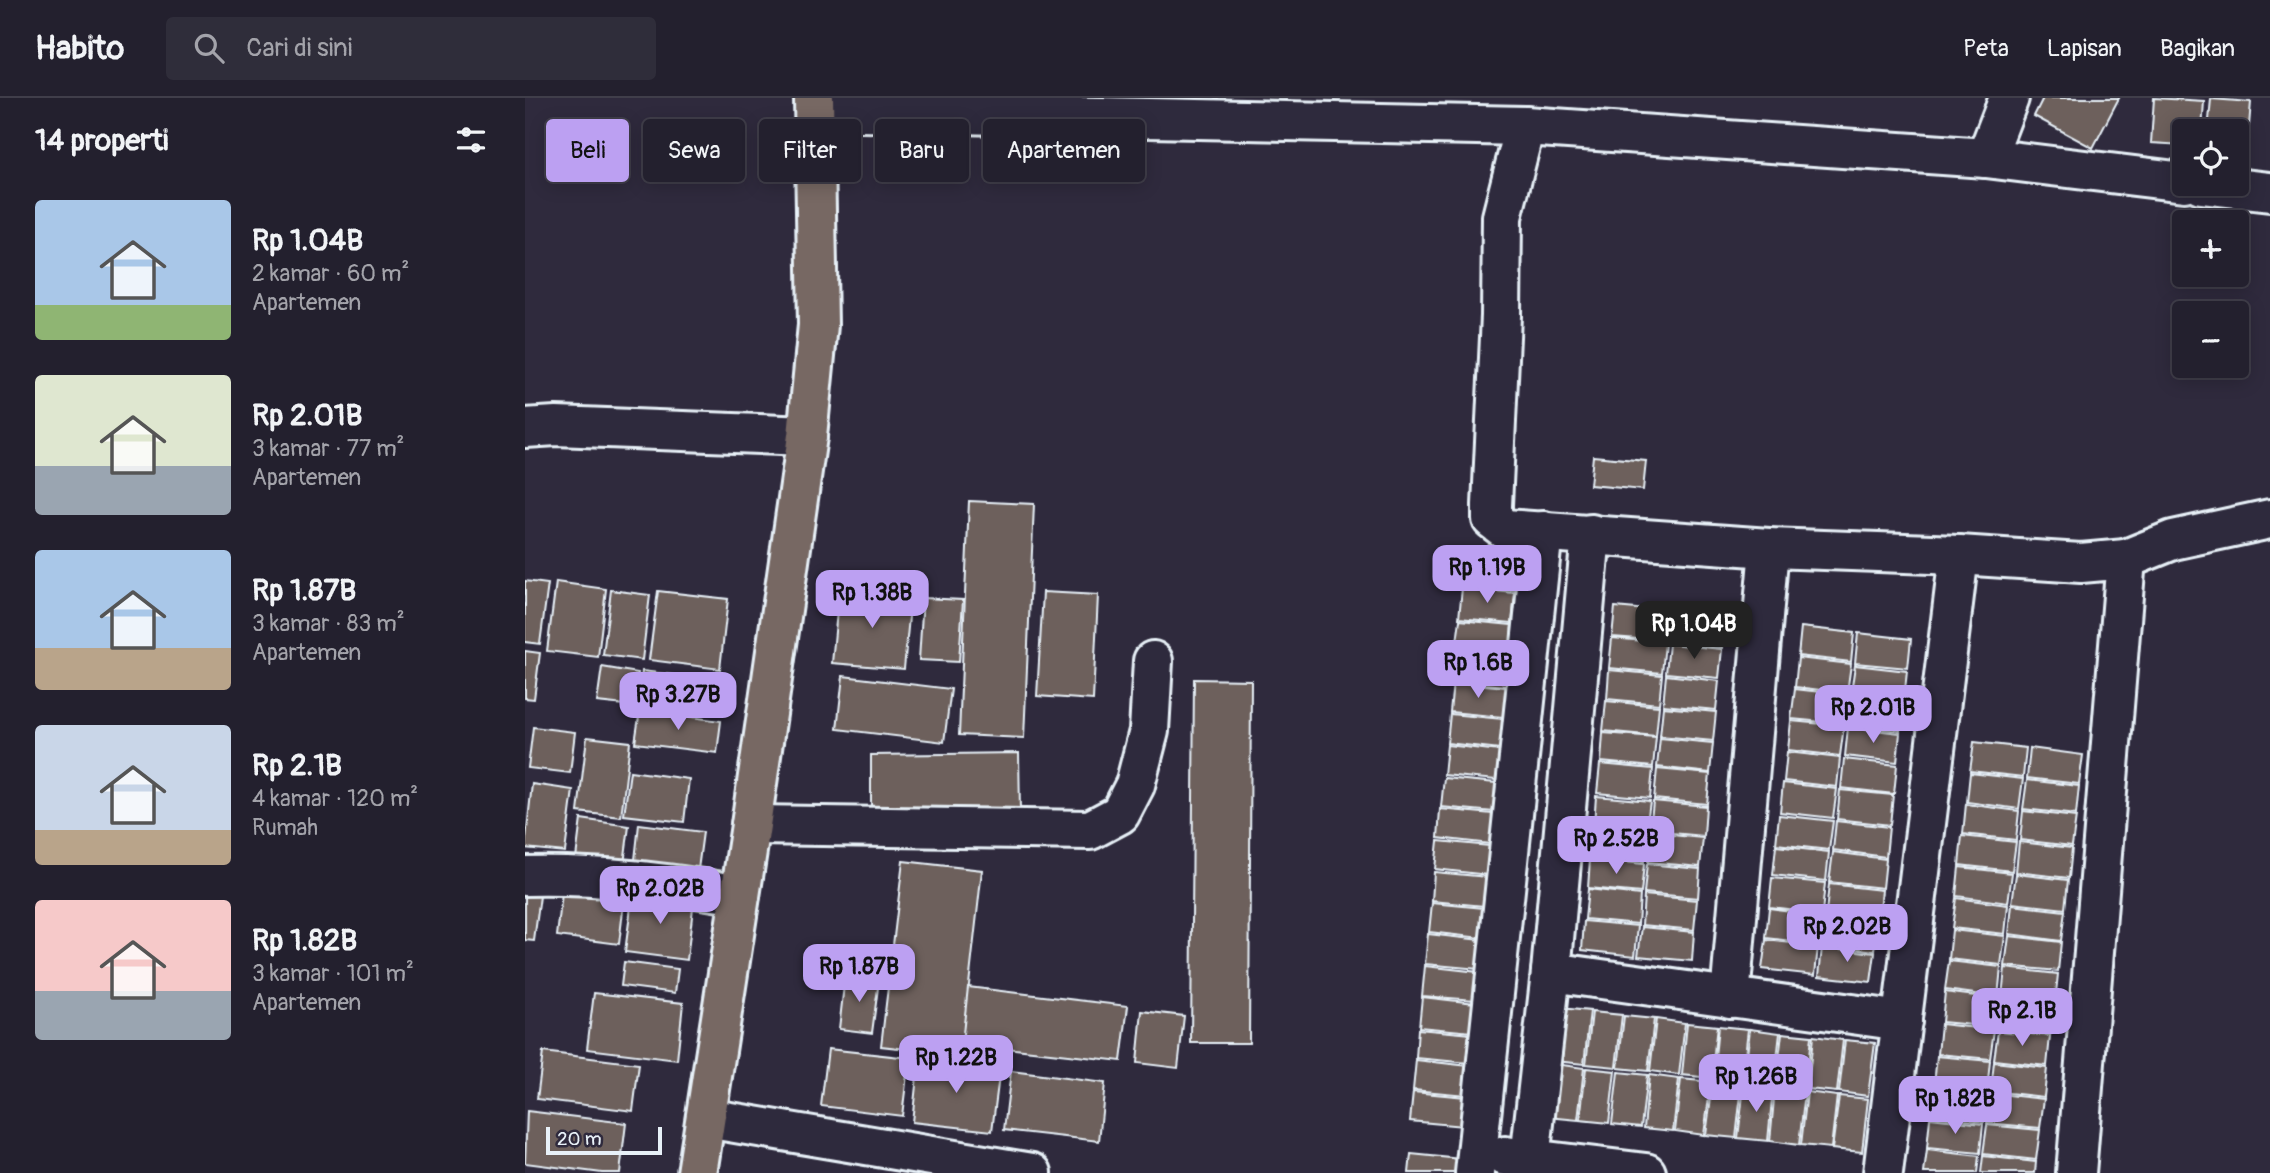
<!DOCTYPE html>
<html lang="id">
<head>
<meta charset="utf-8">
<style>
  :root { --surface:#23202e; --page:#2f2d3a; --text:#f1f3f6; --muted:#a3a3aa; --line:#403e4a; --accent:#bca0f2 }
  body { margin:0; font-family:Pangolin,sans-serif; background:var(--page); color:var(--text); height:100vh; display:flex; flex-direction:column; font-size:26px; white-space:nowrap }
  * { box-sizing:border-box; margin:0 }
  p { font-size:23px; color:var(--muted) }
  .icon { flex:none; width:38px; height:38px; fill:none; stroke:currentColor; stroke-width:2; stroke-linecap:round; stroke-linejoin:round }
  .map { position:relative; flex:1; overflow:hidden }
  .drawer { display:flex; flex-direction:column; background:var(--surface); width:525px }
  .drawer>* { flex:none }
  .guide { position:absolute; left:21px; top:21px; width:665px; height:63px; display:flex; gap:14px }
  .tools { position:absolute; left:1647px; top:21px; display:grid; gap:14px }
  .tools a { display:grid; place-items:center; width:77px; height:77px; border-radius:7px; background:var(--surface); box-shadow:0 4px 18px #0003,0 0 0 2px var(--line); font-size:35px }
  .scale { position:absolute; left:21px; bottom:18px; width:116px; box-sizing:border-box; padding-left:7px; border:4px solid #e8f1f8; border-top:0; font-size:19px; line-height:24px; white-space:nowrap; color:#e8f1f8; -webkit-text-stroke:5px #2f2a3d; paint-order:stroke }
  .price { position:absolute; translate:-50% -60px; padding:0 16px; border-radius:14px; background:var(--accent); color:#111; font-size:23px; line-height:46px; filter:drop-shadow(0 2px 4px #0008) }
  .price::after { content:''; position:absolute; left:50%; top:42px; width:21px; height:16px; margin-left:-10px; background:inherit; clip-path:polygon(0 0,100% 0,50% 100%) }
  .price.selected { background:#222; color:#fff }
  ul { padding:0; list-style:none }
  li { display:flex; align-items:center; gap:21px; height:175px; padding:0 35px }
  li span { display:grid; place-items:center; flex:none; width:196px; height:140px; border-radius:7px; color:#555 }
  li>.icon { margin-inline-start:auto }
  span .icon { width:84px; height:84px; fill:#fffc; stroke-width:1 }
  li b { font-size:30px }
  h2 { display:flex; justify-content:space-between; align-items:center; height:84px; padding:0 35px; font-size:30px }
  .chip { padding:0 24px; border-radius:7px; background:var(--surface); box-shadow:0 4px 18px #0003,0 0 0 2px var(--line); font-size:24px; line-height:63px }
  .chip.selected { background:var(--accent); color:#111 }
  header { display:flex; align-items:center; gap:42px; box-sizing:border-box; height:98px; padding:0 35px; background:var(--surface); border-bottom:2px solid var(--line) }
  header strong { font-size:33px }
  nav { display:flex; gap:38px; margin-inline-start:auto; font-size:24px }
  .search { width:490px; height:63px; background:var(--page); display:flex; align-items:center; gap:18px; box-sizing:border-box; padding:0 24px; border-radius:7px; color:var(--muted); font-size:26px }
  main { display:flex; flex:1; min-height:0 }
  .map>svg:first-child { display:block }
  .building { fill:#6d605c; stroke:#e8f1f8; stroke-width:2 }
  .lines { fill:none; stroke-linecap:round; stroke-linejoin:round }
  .minor-casing { stroke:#e8f1f8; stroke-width:44 }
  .primary-casing { stroke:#e8f1f8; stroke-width:44 }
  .minor { stroke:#2f2a3d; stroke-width:38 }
  .primary { stroke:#776864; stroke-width:38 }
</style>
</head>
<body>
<header>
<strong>Habito</strong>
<div class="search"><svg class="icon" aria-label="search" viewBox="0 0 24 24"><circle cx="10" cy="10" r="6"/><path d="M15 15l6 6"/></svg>Cari di sini</div>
<nav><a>Peta</a><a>Lapisan</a><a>Bagikan</a></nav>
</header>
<main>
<section class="drawer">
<h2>14 properti<svg class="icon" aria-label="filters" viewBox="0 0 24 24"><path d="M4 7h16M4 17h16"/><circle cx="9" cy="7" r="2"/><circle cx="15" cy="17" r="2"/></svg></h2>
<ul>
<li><span style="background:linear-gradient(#a9c7e8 75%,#8fb573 0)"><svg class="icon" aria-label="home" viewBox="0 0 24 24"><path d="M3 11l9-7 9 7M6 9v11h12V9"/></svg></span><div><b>Rp 1.04B</b><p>2 kamar · 60 m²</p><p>Apartemen</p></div></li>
<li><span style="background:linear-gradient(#dfe7d0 65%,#9aa5b1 0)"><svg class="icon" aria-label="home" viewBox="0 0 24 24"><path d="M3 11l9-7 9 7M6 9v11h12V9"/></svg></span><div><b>Rp 2.01B</b><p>3 kamar · 77 m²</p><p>Apartemen</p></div></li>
<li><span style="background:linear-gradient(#a9c7e8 70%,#b9a48a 0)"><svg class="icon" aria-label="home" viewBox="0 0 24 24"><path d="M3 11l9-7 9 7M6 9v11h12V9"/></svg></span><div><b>Rp 1.87B</b><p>3 kamar · 83 m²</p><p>Apartemen</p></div></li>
<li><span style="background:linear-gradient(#c9d6e8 75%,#b9a48a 0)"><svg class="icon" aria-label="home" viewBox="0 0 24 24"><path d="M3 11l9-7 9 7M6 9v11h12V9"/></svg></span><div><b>Rp 2.1B</b><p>4 kamar · 120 m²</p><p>Rumah</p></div></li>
<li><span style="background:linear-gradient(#f6c9c9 65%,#9aa5b1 0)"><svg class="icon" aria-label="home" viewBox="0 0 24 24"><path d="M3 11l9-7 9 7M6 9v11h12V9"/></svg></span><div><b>Rp 1.82B</b><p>3 kamar · 101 m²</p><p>Apartemen</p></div></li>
</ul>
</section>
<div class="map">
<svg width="1745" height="1075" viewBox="0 0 1745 1075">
  <rect width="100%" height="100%" fill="#2f2a3d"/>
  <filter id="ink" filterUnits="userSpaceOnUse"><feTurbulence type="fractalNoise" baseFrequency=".0143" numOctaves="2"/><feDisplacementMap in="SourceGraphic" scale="14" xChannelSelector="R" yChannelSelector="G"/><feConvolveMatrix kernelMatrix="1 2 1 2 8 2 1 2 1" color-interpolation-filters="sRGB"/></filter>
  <g filter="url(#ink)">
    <g class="building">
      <path d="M 1518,0 L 1594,0 L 1568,50 L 1509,18 Z"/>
      <path d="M 1629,0 L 1679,3 L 1677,33 L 1659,33 L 1659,47 L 1626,45 Z"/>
      <path d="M 1686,1 L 1726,4 L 1722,52 L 1712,51 L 1712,33 L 1683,33 Z"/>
      <path d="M 1068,358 L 1121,363 L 1118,392 L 1065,387 Z"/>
      <path d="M 444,403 L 509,406 L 499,640 L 434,637 Z"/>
      <path d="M 940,459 L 993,464 L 991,493 L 937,488 Z"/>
      <path d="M 0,483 L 23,486 L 15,546 L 0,544 Z"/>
      <path d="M 31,484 L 81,491 L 73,559 L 22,553 Z"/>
      <path d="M 937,490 L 990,495 L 987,525 L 934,520 Z"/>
      <path d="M 86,492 L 125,497 L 117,562 L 78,557 Z"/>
      <path d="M 314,492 L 386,498 L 379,571 L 307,565 Z"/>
      <path d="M 133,493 L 203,501 L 195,571 L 124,562 Z"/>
      <path d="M 518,494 L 573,497 L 568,602 L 512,598 Z"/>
      <path d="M 398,500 L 438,502 L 434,564 L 394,562 Z"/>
      <path d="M 1090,509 L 1143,514 L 1140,543 L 1087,539 Z"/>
      <path d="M 1147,514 L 1200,520 L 1197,549 L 1144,544 Z"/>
      <path d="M 935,522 L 987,527 L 985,556 L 931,551 Z"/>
      <path d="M 1276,529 L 1329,535 L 1326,564 L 1273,558 Z"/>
      <path d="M 1333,535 L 1386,541 L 1383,570 L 1330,565 Z"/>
      <path d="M 1087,540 L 1140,545 L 1137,575 L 1084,570 Z"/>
      <path d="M 1144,546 L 1197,551 L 1194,580 L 1141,575 Z"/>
      <path d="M 0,553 L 15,555 L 9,601 L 0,600 Z"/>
      <path d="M 931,553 L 984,558 L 981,588 L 928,583 Z"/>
      <path d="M 1273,560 L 1326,566 L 1322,595 L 1270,589 Z"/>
      <path d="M 1330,567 L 1382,573 L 1379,602 L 1326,595 Z"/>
      <path d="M 77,569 L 113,575 L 109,608 L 72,604 Z"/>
      <path d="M 1084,572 L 1137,577 L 1134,606 L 1082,601 Z"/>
      <path d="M 117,573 L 199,583 L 196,612 L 114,602 Z"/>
      <path d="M 1141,577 L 1194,583 L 1191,612 L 1138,607 Z"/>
      <path d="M 318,578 L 426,591 L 419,644 L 312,631 Z"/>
      <path d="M 669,581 L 726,582 L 724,945 L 666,945 Z"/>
      <path d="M 928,584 L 981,589 L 978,619 L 925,614 Z"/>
      <path d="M 1270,591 L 1322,597 L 1319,626 L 1266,621 Z"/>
      <path d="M 1326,598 L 1379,604 L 1375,633 L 1323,627 Z"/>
      <path d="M 1081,603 L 1134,608 L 1131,638 L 1078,633 Z"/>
      <path d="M 1138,609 L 1191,614 L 1188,643 L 1135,638 Z"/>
      <path d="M 115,612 L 196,623 L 192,655 L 110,645 Z"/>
      <path d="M 925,616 L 978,621 L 975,651 L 922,645 Z"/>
      <path d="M 1266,623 L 1319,628 L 1315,658 L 1263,652 Z"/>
      <path d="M 8,629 L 50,634 L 45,675 L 3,670 Z"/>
      <path d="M 1323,629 L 1375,635 L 1372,664 L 1320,658 Z"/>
      <path d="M 1078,635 L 1131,639 L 1128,669 L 1076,664 Z"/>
      <path d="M 62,639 L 105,644 L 96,719 L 53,714 Z"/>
      <path d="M 1135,640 L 1188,645 L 1185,675 L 1132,669 Z"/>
      <path d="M 1449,644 L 1501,650 L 1498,679 L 1445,673 Z"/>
      <path d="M 922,647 L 975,653 L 971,682 L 919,677 Z"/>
      <path d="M 1505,650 L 1558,657 L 1554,686 L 1502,680 Z"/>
      <path d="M 1262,654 L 1315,660 L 1312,689 L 1259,683 Z"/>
      <path d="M 494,655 L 495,714 L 346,716 L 346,657 Z"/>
      <path d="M 1319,661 L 1372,667 L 1369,696 L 1316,690 Z"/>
      <path d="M 1075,666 L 1128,671 L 1125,700 L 1072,695 Z"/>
      <path d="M 1132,671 L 1185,676 L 1182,706 L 1129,701 Z"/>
      <path d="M 105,673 L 164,681 L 159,724 L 99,717 Z"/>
      <path d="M 1445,675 L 1498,681 L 1494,711 L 1442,704 Z"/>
      <path d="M 919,680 L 971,685 L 969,714 L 916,709 Z"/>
      <path d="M 1502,682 L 1554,688 L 1551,717 L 1498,711 Z"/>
      <path d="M 1258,685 L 1312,691 L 1308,720 L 1255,714 Z"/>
      <path d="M 7,686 L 48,692 L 40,754 L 0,750 Z"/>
      <path d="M 1315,692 L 1368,697 L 1365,727 L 1312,721 Z"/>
      <path d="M 1071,698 L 1125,703 L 1121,732 L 1069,727 Z"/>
      <path d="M 1128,703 L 1181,708 L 1179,738 L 1125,733 Z"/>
      <path d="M 1441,706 L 1494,713 L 1491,742 L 1438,736 Z"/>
      <path d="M 915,711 L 968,716 L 965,746 L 913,740 Z"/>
      <path d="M 1498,713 L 1551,719 L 1547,748 L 1495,742 Z"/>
      <path d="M 1254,717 L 1308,723 L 1304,752 L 1251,746 Z"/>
      <path d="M 56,721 L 104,728 L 99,766 L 51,760 Z"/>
      <path d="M 1311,723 L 1364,729 L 1361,759 L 1308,752 Z"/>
      <path d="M 114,726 L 178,734 L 172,779 L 109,771 Z"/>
      <path d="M 1069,729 L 1121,734 L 1119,764 L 1066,758 Z"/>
      <path d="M 1125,735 L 1178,740 L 1175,769 L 1123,764 Z"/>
      <path d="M 1437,738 L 1491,744 L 1487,773 L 1434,767 Z"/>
      <path d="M 913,743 L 965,748 L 963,777 L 910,771 Z"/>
      <path d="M 1494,744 L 1547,750 L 1544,780 L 1491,774 Z"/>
      <path d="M 1251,748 L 1304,754 L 1301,783 L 1248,777 Z"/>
      <path d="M 1308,754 L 1361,761 L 1358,790 L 1304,784 Z"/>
      <path d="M 1065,761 L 1119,766 L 1116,795 L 1063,790 Z"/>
      <path d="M 378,763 L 457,772 L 436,957 L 356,948 Z"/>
      <path d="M 1122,766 L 1175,771 L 1173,800 L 1119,795 Z"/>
      <path d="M 1434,769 L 1487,775 L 1483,805 L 1431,798 Z"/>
      <path d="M 909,774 L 963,779 L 959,808 L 907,803 Z"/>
      <path d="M 1491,776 L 1543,782 L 1540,811 L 1487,805 Z"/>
      <path d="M 1247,780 L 1300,785 L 1297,815 L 1244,809 Z"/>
      <path d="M 1304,786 L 1357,792 L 1354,821 L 1301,815 Z"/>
      <path d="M 38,787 L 100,795 L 94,846 L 32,838 Z"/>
      <path d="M 1063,791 L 1115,797 L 1113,826 L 1060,821 Z"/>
      <path d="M 108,793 L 169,801 L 162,862 L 100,854 Z"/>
      <path d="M 0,796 L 15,798 L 9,843 L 0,842 Z"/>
      <path d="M 1119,797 L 1172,802 L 1169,832 L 1117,827 Z"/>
      <path d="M 1431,800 L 1483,807 L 1480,836 L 1427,830 Z"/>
      <path d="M 907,805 L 959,810 L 956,840 L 904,834 Z"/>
      <path d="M 1487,807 L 1540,813 L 1536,843 L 1484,836 Z"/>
      <path d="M 1244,810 L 1297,817 L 1293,846 L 1241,840 Z"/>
      <path d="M 1301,817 L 1353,823 L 1350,853 L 1297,846 Z"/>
      <path d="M 1059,823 L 1113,828 L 1110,858 L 1057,852 Z"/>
      <path d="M 1117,829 L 1169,834 L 1167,863 L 1113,858 Z"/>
      <path d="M 1427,832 L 1480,838 L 1476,867 L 1424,861 Z"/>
      <path d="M 903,836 L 956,842 L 954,871 L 900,866 Z"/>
      <path d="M 1484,838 L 1536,844 L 1533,873 L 1480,868 Z"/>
      <path d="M 1241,842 L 1293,848 L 1290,877 L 1237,871 Z"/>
      <path d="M 1297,849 L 1350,855 L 1346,884 L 1294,878 Z"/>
      <path d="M 1424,863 L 1476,869 L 1473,899 L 1420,892 Z"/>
      <path d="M 99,864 L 153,871 L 150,895 L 96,888 Z"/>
      <path d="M 900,868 L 953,874 L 950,902 L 897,898 Z"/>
      <path d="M 1480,870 L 1533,876 L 1530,905 L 1477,899 Z"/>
      <path d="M 320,878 L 354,882 L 347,935 L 314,931 Z"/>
      <path d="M 443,889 L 603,908 L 596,963 L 437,945 Z"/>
      <path d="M 1420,894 L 1473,901 L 1469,929 L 1417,924 Z"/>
      <path d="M 69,895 L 158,905 L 152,962 L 62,951 Z"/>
      <path d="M 897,899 L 950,905 L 947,934 L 894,929 Z"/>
      <path d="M 1477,901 L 1529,907 L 1526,936 L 1473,930 Z"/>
      <path d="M 1035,910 L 1065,913 L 1059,966 L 1030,963 Z"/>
      <path d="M 617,913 L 659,918 L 653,970 L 612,965 Z"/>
      <path d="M 1067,914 L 1097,917 L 1091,969 L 1061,966 Z"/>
      <path d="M 1099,918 L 1129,921 L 1123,973 L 1093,970 Z"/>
      <path d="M 1131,921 L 1160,925 L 1154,977 L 1125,973 Z"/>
      <path d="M 1162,925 L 1192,928 L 1186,980 L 1157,977 Z"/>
      <path d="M 1416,926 L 1469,932 L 1465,961 L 1413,956 Z"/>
      <path d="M 1193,928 L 1223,931 L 1217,984 L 1188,981 Z"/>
      <path d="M 893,931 L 947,936 L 944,965 L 891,960 Z"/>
      <path d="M 1225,931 L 1255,935 L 1249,987 L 1219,984 Z"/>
      <path d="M 1473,933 L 1525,938 L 1522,968 L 1469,962 Z"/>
      <path d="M 1257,935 L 1286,938 L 1281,990 L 1251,987 Z"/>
      <path d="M 1288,938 L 1318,942 L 1312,994 L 1283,991 Z"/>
      <path d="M 1320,942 L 1350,945 L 1343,998 L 1314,994 Z"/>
      <path d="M 303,951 L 384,960 L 377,1018 L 296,1008 Z"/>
      <path d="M 18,954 L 114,966 L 108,1013 L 12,1001 Z"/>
      <path d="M 1412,958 L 1465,963 L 1462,993 L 1409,986 Z"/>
      <path d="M 394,960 L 475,970 L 467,1033 L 387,1024 Z"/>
      <path d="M 891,962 L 944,968 L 941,997 L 888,992 Z"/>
      <path d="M 1469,964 L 1522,970 L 1519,999 L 1466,993 Z"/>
      <path d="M 1030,966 L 1059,970 L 1053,1022 L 1023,1019 Z"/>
      <path d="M 1061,970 L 1090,973 L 1084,1025 L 1055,1022 Z"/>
      <path d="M 486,973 L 580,985 L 574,1043 L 479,1032 Z"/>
      <path d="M 1093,974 L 1122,977 L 1116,1029 L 1087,1026 Z"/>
      <path d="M 1124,977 L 1154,981 L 1148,1033 L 1119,1030 Z"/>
      <path d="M 1156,981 L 1186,984 L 1179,1037 L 1150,1033 Z"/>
      <path d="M 1188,984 L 1217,987 L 1211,1040 L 1181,1037 Z"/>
      <path d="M 1219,988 L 1248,991 L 1243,1043 L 1213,1040 Z"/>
      <path d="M 1408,989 L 1462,995 L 1459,1024 L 1405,1018 Z"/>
      <path d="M 1250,991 L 1280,994 L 1274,1047 L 1245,1043 Z"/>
      <path d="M 888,994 L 941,999 L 938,1028 L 885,1023 Z"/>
      <path d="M 1282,994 L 1312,998 L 1306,1050 L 1276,1047 Z"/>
      <path d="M 1465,995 L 1519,1001 L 1515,1030 L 1462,1025 Z"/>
      <path d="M 1314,998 L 1343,1001 L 1337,1054 L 1307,1051 Z"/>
      <path d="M 2,1013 L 101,1025 L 95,1075 L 77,1075 L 0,1065 Z"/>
      <path d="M 1405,1020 L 1458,1026 L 1455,1055 L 1402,1050 Z"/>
      <path d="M 1462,1027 L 1515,1032 L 1511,1062 L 1458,1056 Z"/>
      <path d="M 1402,1052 L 1454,1058 L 1452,1075 L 1399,1075 Z"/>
      <path d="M 886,1056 L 935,1061 L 934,1075 L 884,1075 Z"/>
      <path d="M 1458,1058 L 1511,1064 L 1510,1075 L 1456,1075 Z"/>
    </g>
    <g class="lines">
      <defs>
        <g id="minor">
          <path d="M 290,13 L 1000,28 L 1461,60 L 1659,84"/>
          <path d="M 1000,28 L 977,119 L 976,218 L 967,407 L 967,421 L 980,431 L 1244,450 L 1434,457 L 1556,465 L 1601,461 L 1551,1075"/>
          <path d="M 1461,60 L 1484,0"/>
          <path d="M 1676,86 L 1745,94"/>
          <path d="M 0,330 L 31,328 L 282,338"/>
          <path d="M 1601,461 L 1648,442 L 1745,421"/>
          <path d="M 226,727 L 565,732 L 595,716 L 610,687 L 624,633 L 628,563"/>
          <path d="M 0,778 C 73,776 143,785 215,797"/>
          <path d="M 1026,874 L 1377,923"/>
          <path d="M 1205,900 L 1244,450"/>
          <path d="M 181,1020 L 507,1075"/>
          <path d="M 980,1058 L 1121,1075"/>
          <path d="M 1005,1061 L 1026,874 L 1066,436"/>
          <path d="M 950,1075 L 1018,433"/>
          <path d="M 1358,1075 L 1434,457"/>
        </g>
        <path id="primary" d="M 172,1075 L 226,727 L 282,338 L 293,227 L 289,0"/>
      </defs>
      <use href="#minor" class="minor-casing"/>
      <use href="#primary" class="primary-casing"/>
      <use href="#minor" class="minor"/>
      <use href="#primary" class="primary"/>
    </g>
  </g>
</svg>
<div class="tools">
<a><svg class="icon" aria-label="locate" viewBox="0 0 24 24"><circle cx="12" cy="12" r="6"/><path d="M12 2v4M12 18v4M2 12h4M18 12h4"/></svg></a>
<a>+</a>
<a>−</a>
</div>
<div class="scale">20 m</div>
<b class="price" style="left:962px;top:507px">Rp 1.19B</b>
<b class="price" style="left:347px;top:532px">Rp 1.38B</b>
<b class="price selected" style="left:1169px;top:563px">Rp 1.04B</b>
<b class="price" style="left:953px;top:602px">Rp 1.6B</b>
<b class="price" style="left:153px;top:634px">Rp 3.27B</b>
<b class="price" style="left:1348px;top:647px">Rp 2.01B</b>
<b class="price" style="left:1091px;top:778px">Rp 2.52B</b>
<b class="price" style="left:135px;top:828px">Rp 2.02B</b>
<b class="price" style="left:1322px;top:866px">Rp 2.02B</b>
<b class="price" style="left:334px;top:906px">Rp 1.87B</b>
<b class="price" style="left:1497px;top:950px">Rp 2.1B</b>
<b class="price" style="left:431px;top:997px">Rp 1.22B</b>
<b class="price" style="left:1231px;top:1016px">Rp 1.26B</b>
<b class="price" style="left:1430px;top:1038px">Rp 1.82B</b>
<div class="guide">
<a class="chip selected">Beli</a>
<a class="chip">Sewa</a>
<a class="chip">Filter</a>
<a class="chip">Baru</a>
<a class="chip">Apartemen</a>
</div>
</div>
</main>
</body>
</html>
